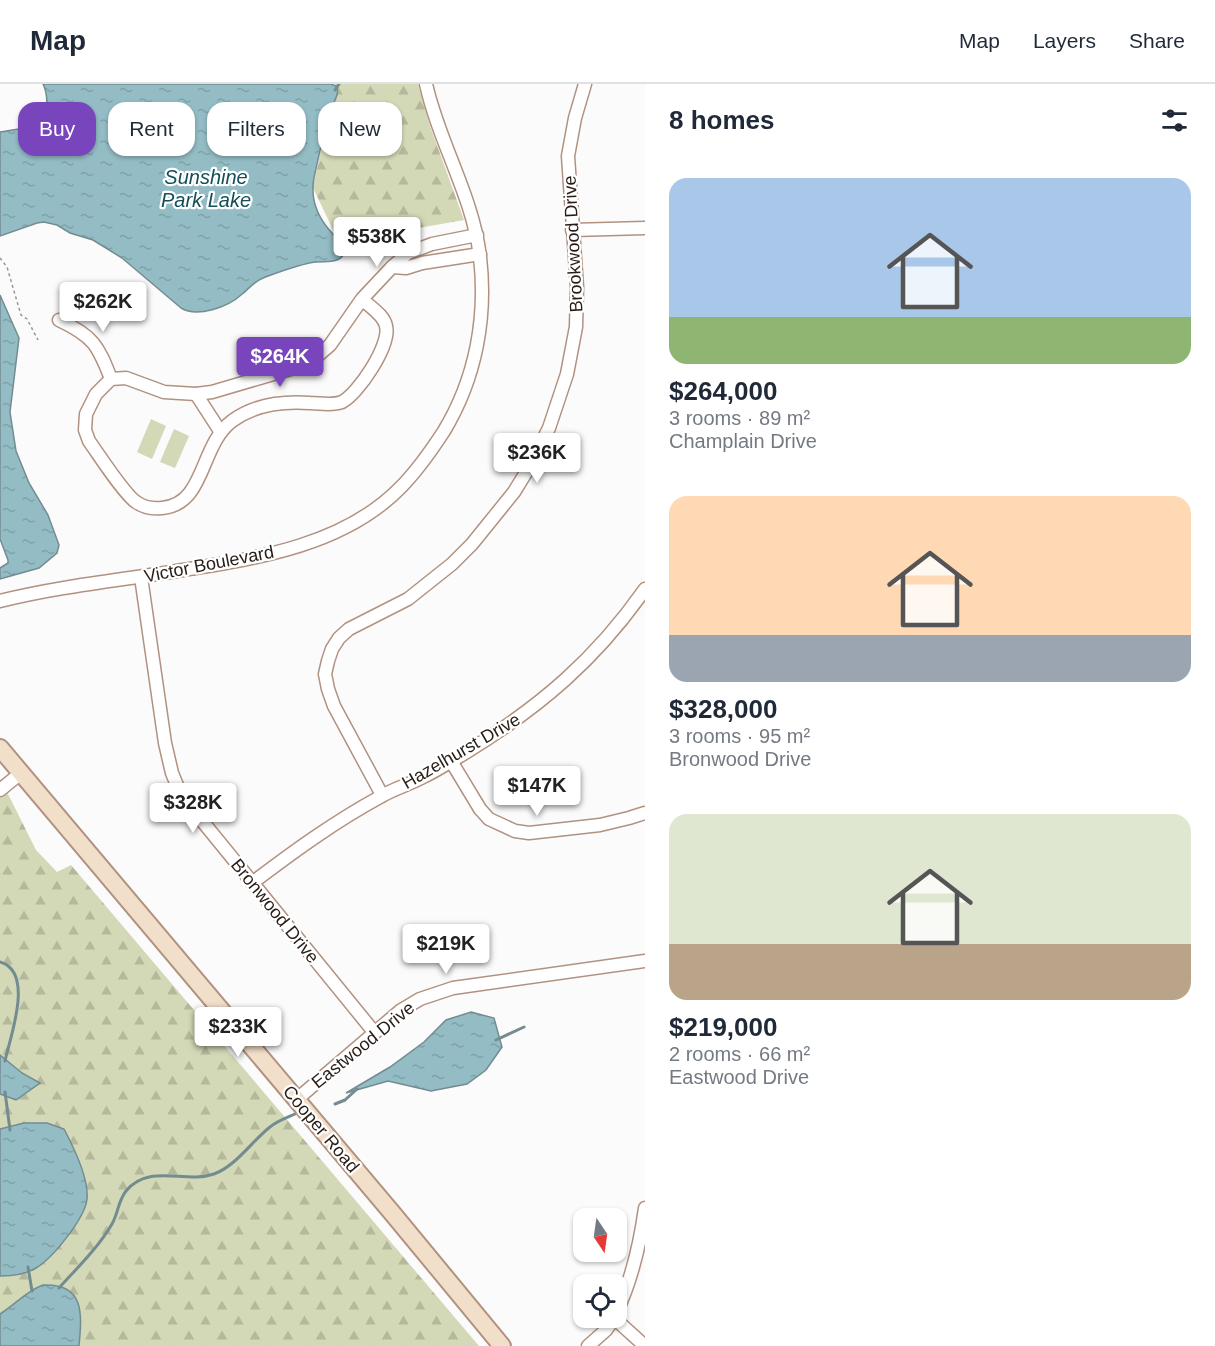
<!DOCTYPE html>
<html lang="en">
<head>
<meta charset="utf-8">
<style>
  :root { --surface:#fff; --page:#f2f2f3; --text:#1f2937; --muted:#747a83; --line:#e0e1e3; --accent:#7945bc }
  body { margin:0; font-family:Arial,sans-serif; background:var(--page); color:var(--text); height:100vh; display:flex; flex-direction:column; font-size:22px; white-space:nowrap }
  * { box-sizing:border-box; margin:0 }
  p { font-size:20px; color:var(--muted) }
  .icon { flex:none; width:33px; height:33px; fill:none; stroke:currentColor; stroke-width:2; stroke-linecap:round; stroke-linejoin:round }
  .map { position:relative; flex:1; overflow:hidden }
  .panel { display:flex; flex-direction:column; background:var(--surface); width:570px }
  .panel>* { flex:none }
  .top-card { position:absolute; left:18px; top:18px; width:537px; height:54px; display:flex; gap:12px }
  .needle { width:39px; rotate:167deg }
  .tools { position:absolute; left:573px; top:1124px; display:grid; gap:12px }
  .tools a { display:grid; place-items:center; width:54px; height:54px; border-radius:12px; background:var(--surface); box-shadow:0 2px 4px #0004; font-size:30px }
  .price { position:absolute; translate:-50% -51px; padding:0 14px; border-radius:6px; background:#fff; color:#222; font-size:20px; line-height:39px; filter:drop-shadow(0 2px 3px #0008) }
  .price::after { content:''; position:absolute; left:50%; top:36px; width:18px; height:14px; margin-left:-9px; background:inherit; clip-path:polygon(0 0,100% 0,50% 100%) }
  .price.active { background:var(--accent); color:#fff }
  ul { padding:0; list-style:none }
  li { display:grid; align-content:center; gap:12px; height:318px; padding:0 24px }
  li span { display:grid; place-items:center; height:186px; border-radius:18px; color:#555 }
  li>.icon { margin-inline-start:auto }
  span .icon { width:108px; height:108px; fill:#fffc; stroke-width:1 }
  li b { font-size:26px }
  h2 { display:flex; justify-content:space-between; align-items:center; height:72px; padding:0 24px; font-size:26px }
  .chip { padding:0 21px; border-radius:18px; background:var(--surface); box-shadow:0 2px 4px #0004; font-size:21px; line-height:54px }
  .chip.active { background:var(--accent); color:#fff }
  header { display:flex; align-items:center; gap:36px; box-sizing:border-box; height:84px; padding:0 30px; background:var(--surface); border-bottom:2px solid var(--line) }
  header strong { font-size:28px }
  nav { display:flex; gap:33px; margin-inline-start:auto; font-size:21px }
  main { display:flex; flex:1; min-height:0 }
  .map>svg:first-child { display:block }
  .forest { fill:url(#forest-firs) }
  .park { fill:#d3d8b6 }
  .water { fill:url(#water-ripples); stroke:#738c90; stroke-width:1.5 }
  .lines { fill:none; stroke-linecap:round; stroke-linejoin:round }
  .stream { stroke:#738c90; stroke-width:3 }
  .street-casing { stroke:#b19281; stroke-width:15 }
  .secondary-casing { stroke:#b19281; stroke-width:20 }
  .path { stroke:#9a9591; stroke-width:1.5; stroke-dasharray:3 3; stroke-linecap:butt }
  .street { stroke:#fff; stroke-width:12 }
  .secondary { stroke:#f2dfca; stroke-width:16 }
  .labels { text-anchor:middle; stroke-width:4.5; stroke-linejoin:round; paint-order:stroke }
  .street-label { font-size:18px; fill:#281d16; stroke:#fff }
  .water-label { font-size:20px; font-style:italic; fill:#134e59; stroke:#fff }
</style>
</head>
<body>
<header>
<strong>Map</strong>
<nav><a>Map</a><a>Layers</a><a>Share</a></nav>
</header>
<main>
<div class="map">
<svg width="645" height="1262" viewBox="0 0 645 1262">
  <defs>
    <pattern id="forest-firs" width="22" height="20" patternUnits="userSpaceOnUse" patternTransform="scale(1.5)"><rect width="22" height="20" fill="#d3d8b6"/><path d="M5 1l3.5 6h-7zM16 11l3.5 6h-7z" fill="#b5b99c"/></pattern>
    <pattern id="water-ripples" width="26" height="14" patternUnits="userSpaceOnUse" patternTransform="scale(1.5)"><rect width="26" height="14" fill="#93bcc5"/><path d="M2 4q2-2 4 0t4 0M15 11q2-2 4 0t4 0" fill="none" stroke="#7fa1a8"/></pattern>
  </defs>
  <rect width="100%" height="100%" fill="#fbfbfb"/>
  <g class="forest">
    <path d="M 335,0 L 418,0 L 430,42 L 464,136 L 339,158 L 313,104 Z"/>
    <path d="M 0,698 L 5,704 L 36,766 L 57,788 L 71,781 L 479,1262 L 76,1262 L 0,1232 Z"/>
  </g>
  <g class="park">
    <path d="M 151,335 L 166,342 L 152,375 L 137,368 Z"/>
    <path d="M 174,345 L 189,352 L 175,384 L 160,378 Z"/>
  </g>
  <g class="water">
    <path d="M 43,0 L 331,0 L 336,2 C 340,9 335,15 332,23 C 324,46 319,70 314,94 C 310,115 318,134 332,149 C 337,155 343,160 345,168 C 343,171 343,173 339,175 C 332,179 324,177 316,178 C 299,180 279,188 263,194 C 253,198 249,205 241,211 C 228,223 197,234 181,224 L 122,174 L 93,156 L 70,149 L 57,141 L 44,138 L 37,139 L 0,152 L 0,48 C 6,48 13,45 20,45 C 24,45 29,51 34,49 C 49,44 49,12 43,0 Z"/>
    <path d="M 0,211 L 19,254 L 10,328 L 16,367 L 29,399 L 48,431 L 59,461 L 57,469 L 39,484 L 0,495 L 0,484 L 8,479 L 8,476 L 0,455 Z"/>
    <path d="M 471,928 L 494,934 L 502,963 L 486,986 L 467,1000 L 431,1007 L 388,997 L 346,1009 L 390,983 L 424,958 L 446,936 Z"/>
    <path d="M 0,971 L 22,989 L 40,999 L 16,1016 L 0,1010 Z"/>
    <path d="M 24,1039 L 47,1039 L 64,1045 C 73,1062 89,1095 87,1115 C 85,1134 53,1174 36,1184 C 25,1191 13,1192 0,1192 L 0,1045 Z"/>
    <path d="M 43,1201 C 85,1199 82,1230 79,1262 L 0,1262 L 0,1230 C 15,1221 26,1207 43,1201 Z"/>
  </g>
  <g class="lines">
    <g class="stream">
      <path d="M 335,6 L 339,0"/>
      <path d="M 0,878 C 35,888 10,953 5,977"/>
      <path d="M 496,956 L 524,943"/>
      <path d="M 5,1008 L 10,1046"/>
      <path d="M 335,1020 L 345,1016 L 357,1005"/>
      <path d="M 28,1183 L 32,1207"/>
      <path d="M 59,1204 C 77,1184 98,1164 112,1140 C 118,1130 118,1117 126,1107 C 149,1079 185,1100 214,1090 C 236,1082 252,1057 270,1043 C 277,1037 286,1034 295,1030"/>
    </g>
    <defs>
      <g id="street">
        <path d="M 572,146 L 645,144"/>
        <path d="M 477,151 L 432,160 L 408,169 L 392,183 L 406,184 L 422,179 L 480,170"/>
        <path d="M 362,215 C 370,223 384,231 386,242 C 391,261 358,310 342,318 C 332,322 320,319 310,319 C 283,317 255,320 232,337 C 199,362 206,420 162,424 C 153,425 143,423 136,418 C 124,410 99,371 89,357 L 85,346 L 86,330 L 96,310 L 111,295 L 126,294 L 164,308 L 196,310 L 212,308 L 294,284 L 315,274 L 330,261 L 362,215 L 392,183"/>
        <path d="M 59,236 C 93,252 98,261 111,295"/>
        <path d="M 196,310 L 220,347"/>
        <path d="M 141,493 L 165,659 L 172,689 L 181,711 L 374,948"/>
        <path d="M 0,517 C 60,502 122,496 183,486 C 259,474 344,461 400,404 C 417,387 431,367 444,347 C 476,294 487,233 480,173 C 473,112 439,59 426,0"/>
        <path d="M 451,677 L 480,725 L 489,735 L 515,747 L 529,749 L 600,741 L 629,734 L 645,729"/>
        <path d="M 0,706 L 21,689"/>
        <path d="M 382,711 L 334,622 L 328,605 L 325,590 L 328,577 L 332,565 L 339,554 L 349,545 L 408,515 L 452,480 L 472,460 L 514,408 L 530,382 L 549,344 L 567,290 L 576,243 L 577,203 L 568,72 L 575,34 L 585,0"/>
        <path d="M 252,799 C 293,768 334,738 380,713 C 393,705 408,701 421,694 C 438,686 453,676 468,667 C 541,622 596,575 645,505"/>
        <path d="M 296,1016 L 400,927 L 420,915 L 453,904 L 645,877"/>
        <path d="M 616,1229 C 632,1196 640,1160 645,1124"/>
        <path d="M 614,1234 L 645,1262"/>
        <path d="M 588,1262 L 606,1246 L 615,1233"/>
      </g>
      <path id="secondary" d="M 0,664 L 393,1130 L 502,1262"/>
    </defs>
    <use href="#street" class="street-casing"/>
    <use href="#secondary" class="secondary-casing"/>
    <path class="path" d="M 0,174 L 7,183 L 21,231 L 27,235 L 38,256"/>
    <use href="#street" class="street"/>
    <use href="#secondary" class="secondary"/>
  </g>
  <g class="labels">
    <g class="street-label">
      <text transform="translate(573 160) rotate(-93)" y="6">Brookwood Drive</text>
      <text transform="translate(209 480) rotate(-11)" y="6">Victor Boulevard</text>
      <text transform="translate(461 667) rotate(-30)" y="6">Hazelhurst Drive</text>
      <text transform="translate(275 827) rotate(51)" y="6">Bronwood Drive</text>
      <text transform="translate(363 961) rotate(-39)" y="6">Eastwood Drive</text>
      <text transform="translate(321 1045) rotate(50)" y="6">Cooper Road</text>
    </g>
    <g class="water-label">
      <text x="206" y="100">Sunshine<tspan x="206" dy="23">Park Lake</tspan></text>
    </g>
  </g>
</svg>
<div class="tools">
<a><svg class="needle" viewBox="-14 -14 28 28"><path d="M0-13l5 13h-10z" fill="#e53935"/><path d="M0 13l5-13h-10z" fill="#747a83"/></svg></a>
<a><svg class="icon" aria-label="locate" viewBox="0 0 24 24"><circle cx="12" cy="12" r="6"/><path d="M12 2v4M12 18v4M2 12h4M18 12h4"/></svg></a>
</div>
<b class="price" style="left:377px;top:184px">$538K</b>
<b class="price" style="left:103px;top:249px">$262K</b>
<b class="price active" style="left:280px;top:304px">$264K</b>
<b class="price" style="left:537px;top:400px">$236K</b>
<b class="price" style="left:537px;top:733px">$147K</b>
<b class="price" style="left:193px;top:750px">$328K</b>
<b class="price" style="left:446px;top:891px">$219K</b>
<b class="price" style="left:238px;top:974px">$233K</b>
<div class="top-card">
<a class="chip active">Buy</a>
<a class="chip">Rent</a>
<a class="chip">Filters</a>
<a class="chip">New</a>
</div>
</div>
<section class="panel">
<h2>8 homes<svg class="icon" aria-label="filters" viewBox="0 0 24 24"><path d="M4 7h16M4 17h16"/><circle cx="9" cy="7" r="2"/><circle cx="15" cy="17" r="2"/></svg></h2>
<ul>
<li><span style="background:linear-gradient(#a9c7e8 75%,#8fb573 0)"><svg class="icon" aria-label="home" viewBox="0 0 24 24"><path d="M3 11l9-7 9 7M6 9v11h12V9"/></svg></span><div><b>$264,000</b><p>3 rooms · 89 m²</p><p>Champlain Drive</p></div></li>
<li><span style="background:linear-gradient(#ffd9b3 75%,#9aa5b1 0)"><svg class="icon" aria-label="home" viewBox="0 0 24 24"><path d="M3 11l9-7 9 7M6 9v11h12V9"/></svg></span><div><b>$328,000</b><p>3 rooms · 95 m²</p><p>Bronwood Drive</p></div></li>
<li><span style="background:linear-gradient(#dfe7d0 70%,#b9a48a 0)"><svg class="icon" aria-label="home" viewBox="0 0 24 24"><path d="M3 11l9-7 9 7M6 9v11h12V9"/></svg></span><div><b>$219,000</b><p>2 rooms · 66 m²</p><p>Eastwood Drive</p></div></li>
</ul>
</section>
</main>
</body>
</html>
